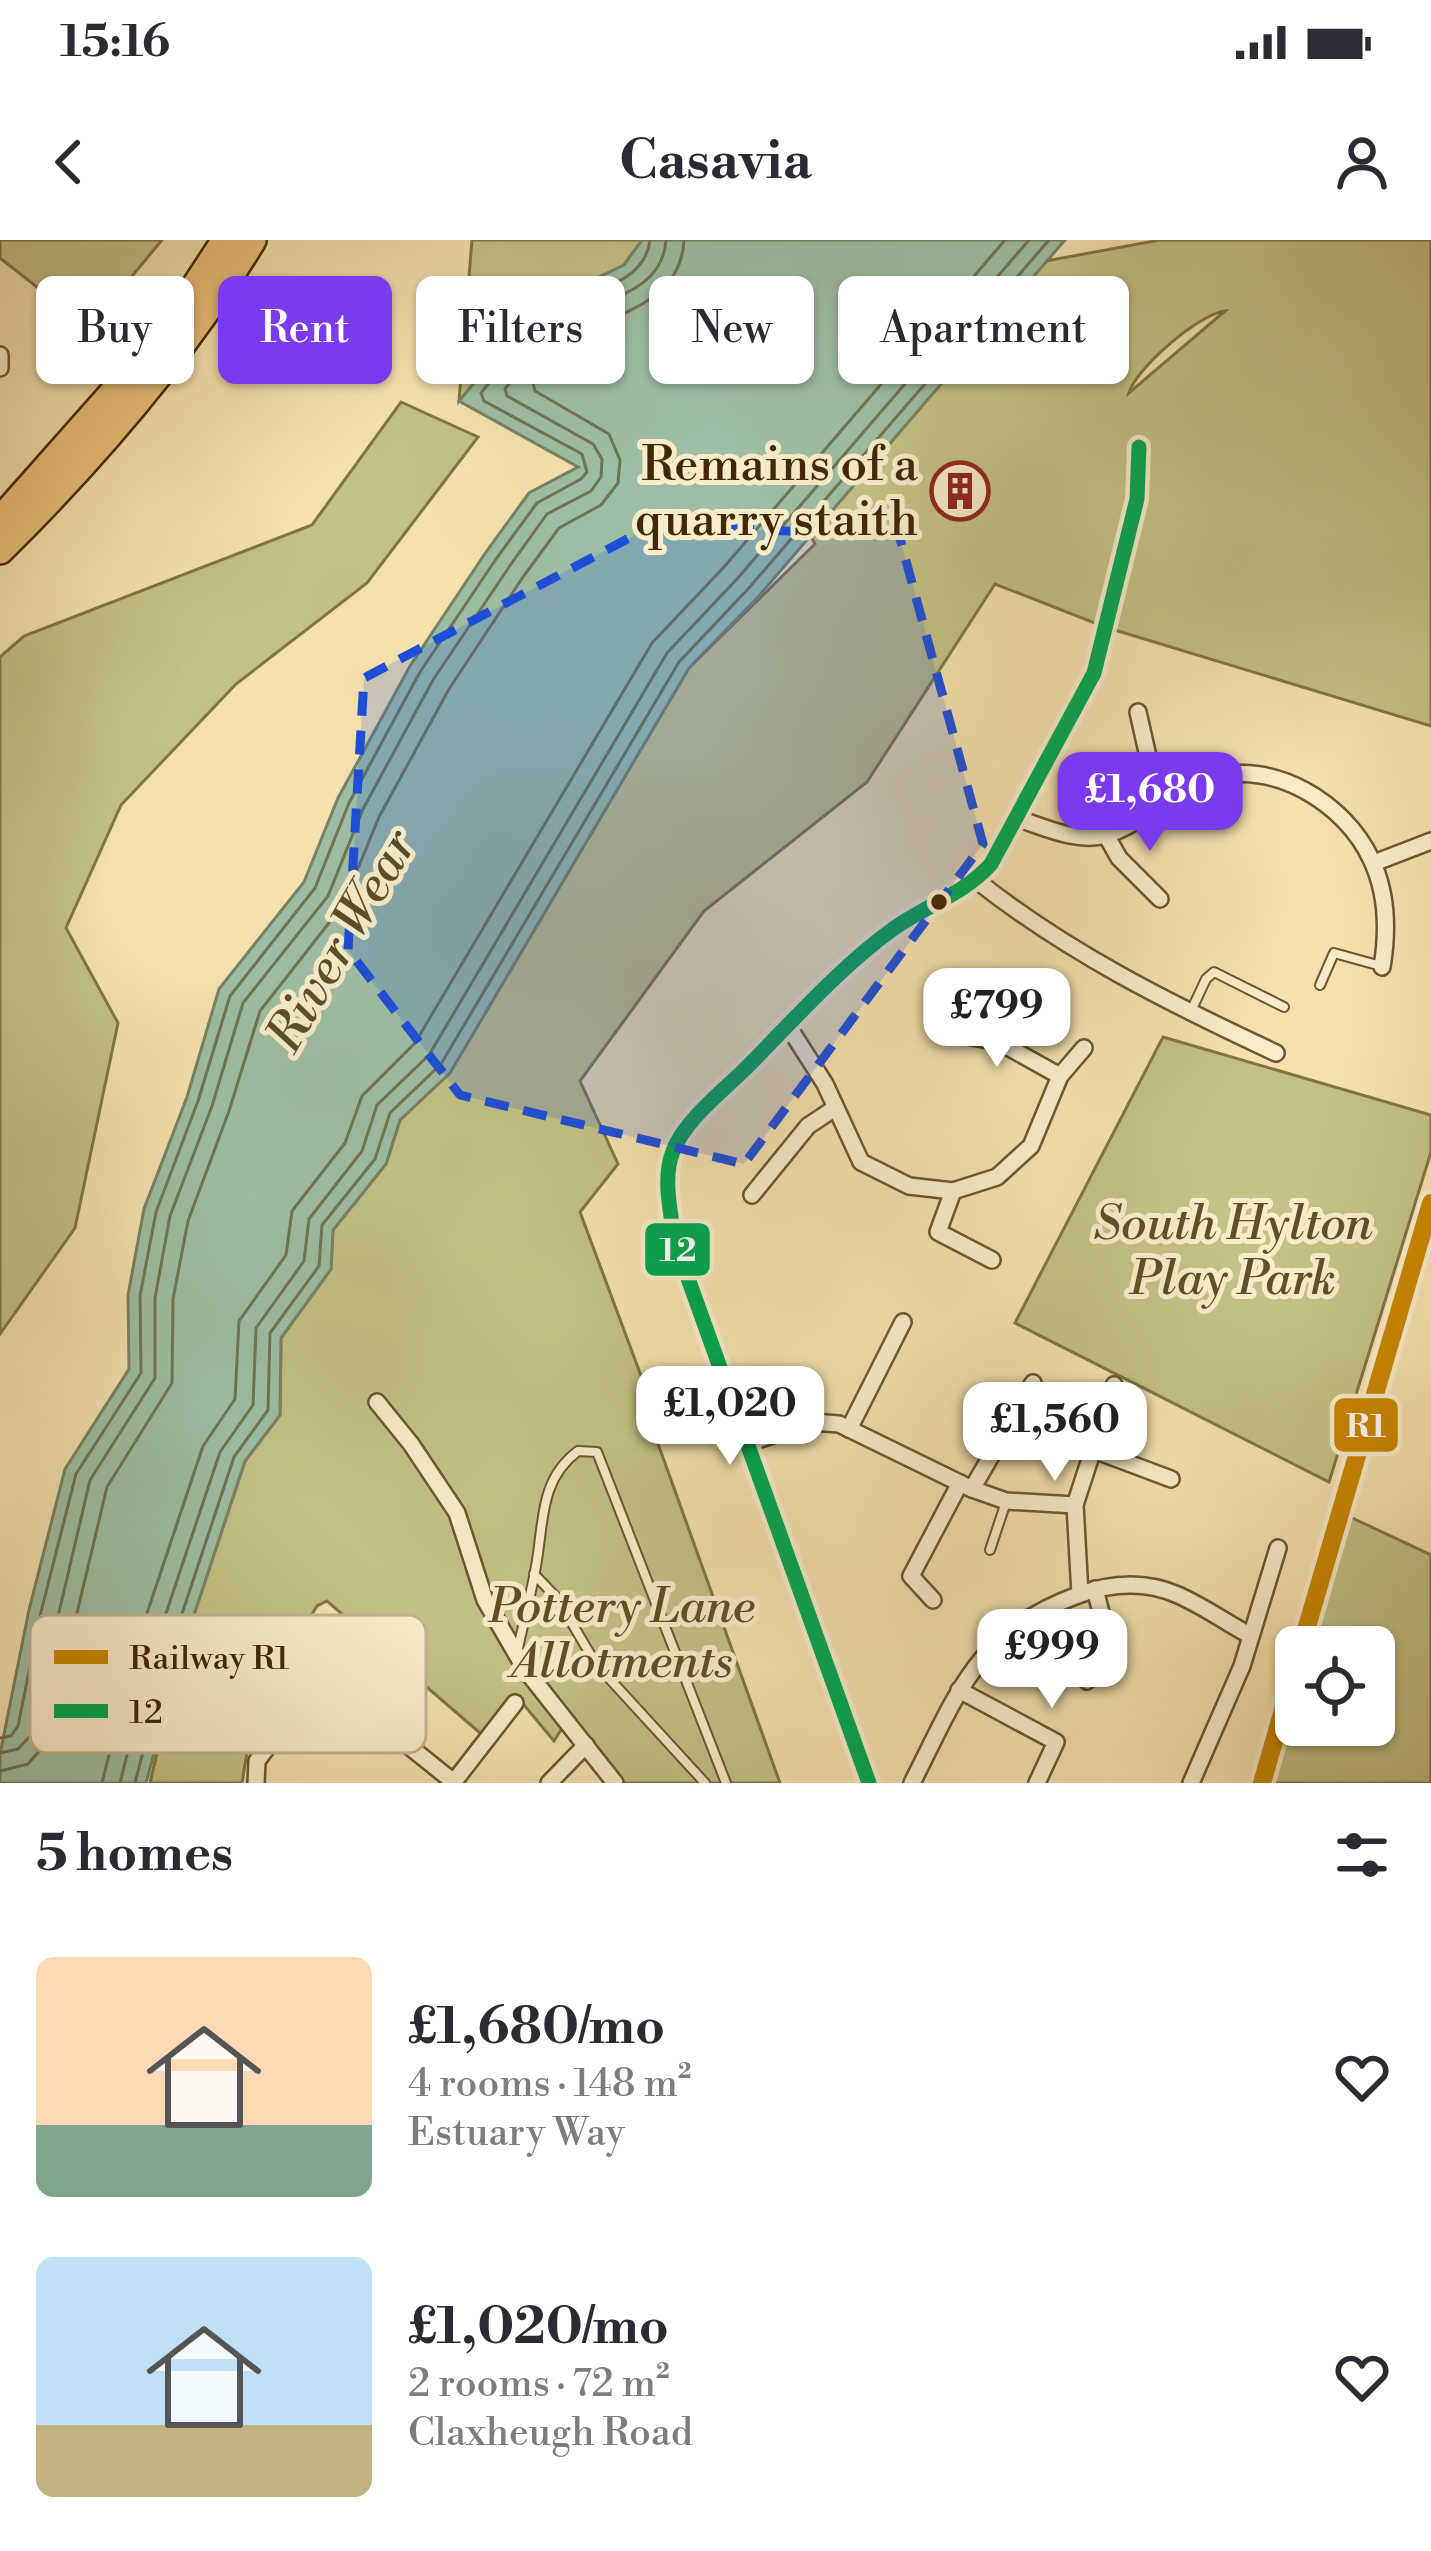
<!DOCTYPE html>
<html lang="en">
<head>
<meta charset="utf-8">
<style>
  :root { --surface:#fff; --page:#f2f2f3; --text:#2b2b33; --muted:#7c7c81; --accent:#7c3aed }
  body { margin:0; font-family:"Libre Bodoni",serif; background:var(--page); color:var(--text); height:100vh; display:flex; flex-direction:column; font-size:45px; white-space:nowrap }
  * { box-sizing:border-box; margin:0 }
  p { font-size:39px; color:var(--muted) }
  .icon { flex:none; width:66px; height:66px; fill:none; stroke:currentColor; stroke-width:2; stroke-linecap:round; stroke-linejoin:round }
  .map { position:relative; height:1543px; overflow:hidden }
  .drawer { display:flex; flex-direction:column; background:var(--surface); flex:1 }
  .drawer>* { flex:none }
  .hud { position:absolute; left:36px; top:36px; width:1359px; height:108px; display:flex; gap:24px }
  .fabs { position:absolute; left:1275px; top:1386px; display:grid; gap:24px }
  .fabs a { display:grid; place-items:center; width:120px; height:120px; border-radius:18px; background:var(--surface); box-shadow:0 3px 9px #0004; font-size:60px }
  .price { position:absolute; translate:-50% -102px; padding:0 27px; border-radius:24px; background:#fff; color:#222; font-size:39px; line-height:78px; filter:drop-shadow(0 3px 6px #0008) }
  .price::after { content:''; position:absolute; left:50%; top:72px; width:36px; height:27px; margin-left:-18px; background:inherit; clip-path:polygon(0 0,100% 0,50% 100%) }
  .price.current { background:var(--accent); color:#fff }
  ul { padding:0; list-style:none }
  li { display:flex; align-items:center; gap:36px; height:300px; padding:0 36px }
  li span { display:grid; place-items:center; flex:none; width:336px; height:240px; border-radius:18px; color:#555 }
  li>.icon { margin-inline-start:auto }
  span .icon { width:144px; height:144px; fill:#fffc; stroke-width:1 }
  li b { font-size:51px }
  h2 { display:flex; justify-content:space-between; align-items:center; height:144px; padding:0 36px; font-size:51px }
  .tag { padding:0 42px; border-radius:18px; background:var(--surface); box-shadow:0 3px 9px #0004; font-size:42px; line-height:108px }
  .tag.current { background:var(--accent); color:#fff }
  .status { display:flex; justify-content:space-between; align-items:center; height:84px; padding:0 60px; background:var(--surface); direction:ltr }
  .status svg { height:33px; fill:currentColor }
  header { display:flex; justify-content:space-between; align-items:center; height:156px; padding:0 36px; background:var(--surface); font-size:54px; font-weight:800 }
  .map>svg:first-child { display:block }
  .green { fill:#c3c185; stroke:#827545; stroke-width:3; fill-rule:evenodd }
  .water { fill:#9dbea4; stroke:#788264; stroke-width:3 }
  .lines { fill:none; stroke-linecap:round; stroke-linejoin:round }
  .shore { stroke:#6e7454; stroke-width:3 }
  .building { fill:#e6a389; stroke:#402905; stroke-width:3 }
  .service-casing { stroke:#6d572f; stroke-width:12 }
  .minor-casing { stroke:#6d572f; stroke-width:20 }
  .trunk-casing { stroke:#402905; stroke-width:32 }
  .service { stroke:#f8ecca; stroke-width:8 }
  .minor { stroke:#f8ecca; stroke-width:15 }
  .trunk { stroke:#eac077; stroke-width:27 }
  .bus-1-casing { stroke:#f8ecca; stroke-width:24 }
  .bus-1 { stroke:#00a651; stroke-width:15 }
  .rail-1-casing { stroke:#f8ecca; stroke-width:27 }
  .rail-1 { stroke:#c98701; stroke-width:18 }
  .marked { fill:#1d4ed8; fill-opacity:0.2; stroke:#1d4ed8; stroke-width:9; stroke-dasharray:24 15; stroke-linejoin:round }
  .bus-dot { fill:#402905; stroke:#f8ecca; stroke-width:4.5 }
  .labels { text-anchor:middle; stroke-width:10; stroke-linejoin:round; paint-order:stroke }
  .poi-label { font-size:48px; fill:#402905; stroke:#f8ecca; text-anchor:end }
  .park-label { font-size:48px; font-style:italic; fill:#614f25; stroke:#f8ecca }
  .water-label { font-size:51px; font-style:italic; fill:#574e2d; stroke:#f8ecca }
  .key { fill:#f8ecca; stroke:#c1b28f; stroke-width:3 }
  .key-label { font-size:33px; fill:#402905 }
  .line-badge { stroke:#f8ecca; stroke-width:4.5 }
  .badge-label { font-size:33px; text-anchor:middle; font-weight:bold; fill:#fff }
</style>
</head>
<body>
<div class="status"><b>15:16</b><svg viewBox="0 0 49 12"><path d="M0 12V9h3v3zM5 12V6h3v6zM10 12V3h3v9zM15 12V0h3v12zM26 1h20v11H26zM47 4h2v5h-2z"/></svg></div>
<header><svg class="icon" aria-label="back" viewBox="0 0 24 24"><path d="M15 5l-7 7 7 7"/></svg>Casavia<svg class="icon" aria-label="person" viewBox="0 0 24 24"><circle cx="12" cy="8" r="4"/><path d="M4 21q1-7 8-7t8 7"/></svg></header>
<div class="map">
<svg width="1431" height="1543" viewBox="0 0 1431 1543">
  <rect width="100%" height="100%" fill="#f4e1ae"/>
  <filter id="stains"><feTurbulence type="fractalNoise" baseFrequency=".00167" numOctaves="4"/><feColorMatrix values="0 0 0 0 .2 0 0 0 0 .09 0 0 0 0 .02 0 0 0 .5 -.17"/></filter>
  <radialGradient id="worn" r=".72"><stop offset=".6" stop-color="#630" stop-opacity="0"/><stop offset="1" stop-color="#630" stop-opacity=".3"/></radialGradient>
  <g class="green">
    <path d="M 0,0 L 162,0 L 89,88 L 0,18 Z"/>
    <path d="M 472,0 L 642,0 L 624,25 L 539,66 L 459,161 Z"/>
    <path d="M 1160,0 L 1431,0 L 1431,486 L 1105,387 L 995,344 L 867,542 L 704,671 L 580,841 L 618,924 L 580,972 L 643,1141 L 638,1148 L 780,1543 L 615,1543 L 566,1482 L 554,1501 L 519,1459 L 487,1499 L 327,1361 L 317,1366 L 290,1411 L 294,1448 L 249,1500 L 242,1543 L 150,1543 L 178,1423 L 245,1221 L 280,1175 L 281,1098 L 331,1029 L 333,990 L 386,924 L 400,880 L 450,832 L 689,428 L 815,304 L 810,295 L 1046,21 ZM 1225,71 L 1129,153 C 1136,128 1199,74 1225,71 Z"/>
    <path d="M 401,162 L 478,197 L 367,343 L 236,444 L 121,565 L 66,688 L 118,783 L 75,988 L 0,1094 L 0,417 L 24,396 L 312,285 Z"/>
    <path d="M 1163,797 L 1431,875 L 1431,912 L 1329,1242 L 1015,1083 Z"/>
    <path d="M 1348,1276 L 1431,1315 L 1431,1543 L 1273,1543 L 1296,1460 L 1296,1485 L 1374,1485 L 1374,1407 L 1311,1407 Z"/>
  </g>
  <path class="water" d="M 642,0 L 1065,0 L 757,358 L 689,428 L 450,833 L 400,880 L 386,924 L 333,990 L 331,1029 L 281,1098 L 280,1175 L 245,1221 L 178,1423 L 146,1543 L 0,1543 L 0,1514 L 29,1370 L 65,1229 L 129,1129 L 128,1055 L 144,969 L 187,857 L 219,749 L 304,642 L 338,558 L 410,426 L 486,312 L 529,253 L 578,227 L 459,161 L 539,66 L 624,25 Z"/>
  <g class="lines">
    <g class="shore">
      <path d="M 0,1498 L 11,1496 L 18,1486 L 41,1372 L 76,1234 L 141,1133 L 140,1056 L 156,972 L 198,861 L 230,756 L 315,648 L 349,563 L 420,432 L 496,319 L 537,263 L 581,239 L 587,232 L 582,214 L 484,161 L 481,153 C 499,131 526,90 549,74 C 581,52 645,47 650,0"/>
      <path d="M 0,1513 L 18,1509 L 30,1496 L 90,1240 L 155,1138 L 155,1058 L 170,976 L 212,866 L 243,763 L 328,656 L 363,569 L 433,440 L 509,327 L 547,274 L 591,251 L 601,237 L 602,219 L 593,204 L 507,156 L 505,149 C 520,130 535,107 553,90 C 588,58 662,60 666,0"/>
      <path d="M 0,1531 L 28,1524 L 46,1503 L 107,1247 L 172,1143 L 173,1059 L 188,981 L 229,871 L 260,771 L 343,665 L 379,577 L 449,449 L 523,337 L 559,288 L 601,265 L 618,243 L 620,220 L 609,194 L 535,151 L 533,143 C 543,130 556,110 570,101 C 613,72 681,65 684,0"/>
      <path d="M 102,1543 L 135,1409 L 203,1206 L 235,1159 L 239,1081 L 286,1015 L 292,971 L 345,903 L 362,856 L 415,803 L 652,403 L 724,327 L 1005,0"/>
      <path d="M 120,1543 L 152,1415 L 220,1212 L 253,1165 L 256,1088 L 304,1021 L 309,979 L 362,911 L 377,865 L 429,815 L 667,413 L 737,339 L 1029,0"/>
      <path d="M 135,1543 L 167,1419 L 234,1217 L 268,1170 L 270,1093 L 319,1026 L 322,985 L 375,919 L 390,873 L 441,824 L 679,422 L 748,349 L 1049,0"/>
    </g>
  </g>
  <path class="building" d="M 955,232 L 976,263 L 966,270 L 945,239 Z"/>
  <g class="lines">
    <defs>
      <g id="service">
        <path d="M 1320,745 L 1334,713 L 1381,726"/>
        <path d="M 1191,771 L 1206,739 L 1214,732 L 1284,767"/>
        <path d="M 990,1310 L 1006,1262"/>
        <path d="M 534,1334 L 557,1358 L 596,1424 L 705,1543"/>
        <path d="M 517,1413 C 523,1384 531,1355 536,1326 C 544,1283 539,1240 578,1211 L 597,1212 L 726,1543"/>
      </g>
      <g id="minor">
        <path d="M 0,115 L 0,128"/>
        <path d="M 1138,472 L 1159,565"/>
        <path d="M 1016,578 C 1044,587 1076,603 1106,595 C 1141,585 1175,549 1211,538 C 1273,519 1345,563 1371,619 C 1387,652 1388,691 1382,727"/>
        <path d="M 1106,595 L 1119,618 L 1160,659"/>
        <path d="M 1374,623 L 1431,601"/>
        <path d="M 976,640 C 1068,713 1171,764 1276,813"/>
        <path d="M 788,786 L 825,844 L 861,922 L 909,946 L 953,951 L 997,937 L 1031,906 L 1060,836 L 1084,808"/>
        <path d="M 945,792 L 999,802 L 1060,836"/>
        <path d="M 953,951 L 938,992 L 992,1020"/>
        <path d="M 752,955 L 808,886 L 835,868"/>
        <path d="M 377,1162 L 411,1204 L 457,1273 L 485,1360 L 525,1429 L 615,1543"/>
        <path d="M 849,1189 L 903,1082"/>
        <path d="M 748,1203 L 813,1182 L 839,1184 L 972,1249 L 1006,1261 L 1075,1265"/>
        <path d="M 1091,1209 L 1171,1239"/>
        <path d="M 972,1249 L 1033,1143"/>
        <path d="M 1080,1354 L 1075,1265 L 1114,1145"/>
        <path d="M 933,1360 L 911,1336 L 960,1243"/>
        <path d="M 1087,1441 L 1107,1396 L 1095,1349"/>
        <path d="M 959,1450 L 1056,1502 L 1037,1543"/>
        <path d="M 256,1543 L 257,1521 L 302,1462 L 327,1454 L 355,1463 L 455,1543"/>
        <path d="M 453,1543 L 515,1463"/>
        <path d="M 549,1543 L 586,1505"/>
        <path d="M 869,1543 L 675,1002 C 671,973 662,939 673,911 C 685,880 722,852 746,828 C 792,782 839,728 893,689 C 926,665 963,655 991,624 L 1094,433 L 1137,259 L 1139,207"/>
        <path d="M 912,1543 C 958,1453 976,1392 1078,1355 C 1111,1343 1146,1341 1178,1355 C 1203,1366 1227,1383 1251,1396"/>
        <path d="M 1191,1543 L 1242,1426 L 1278,1308"/>
      </g>
      <g id="trunk">
        <path d="M 0,281 L 162,98 L 226,0"/>
        <path d="M 0,310 C 94,217 184,113 252,0"/>
      </g>
    </defs>
    <use href="#service" class="service-casing"/>
    <use href="#minor" class="minor-casing"/>
    <use href="#trunk" class="trunk-casing"/>
    <use href="#service" class="service"/>
    <use href="#minor" class="minor"/>
    <use href="#trunk" class="trunk"/>
    <defs>
      <path id="bus-1" d="M 869,1543 L 675,1002 C 671,973 662,939 673,911 C 685,880 722,852 746,828 C 792,782 839,728 893,689 C 926,665 963,655 991,624 L 1094,433 L 1137,259 L 1139,207"/>
    </defs>
    <use href="#bus-1" class="bus-1-casing"/>
    <use href="#bus-1" class="bus-1"/>
    <defs>
      <g id="rail-1">
        <path d="M 1301,1407 L 1431,963"/>
        <path d="M 1262,1543 L 1296,1425"/>
      </g>
    </defs>
    <use href="#rail-1" class="rail-1-casing"/>
    <use href="#rail-1" class="rail-1"/>
  </g>
  <path class="marked" d="M 652,286 L 899,295 L 983,604 L 744,924 L 460,855 L 348,710 L 364,438 Z"/>
  <defs>
    <symbol id="building-ring" viewBox="-11 -11 22 22"><circle r="9.5" fill="#f8ecca" stroke="#8f2418" stroke-width="1.5"/><path d="M-4-6H4V6H1V3H-1V6H-4ZM-2.5-4.3h1.7v1.8h-1.7ZM.8-4.3h1.7v1.8H.8ZM-2.5-1h1.7V.8h-1.7ZM.8-1h1.7V.8H.8Z" fill="#8f2418"/></symbol>
  </defs>
  <g fill-rule="evenodd">
    <use href="#building-ring" x="927" y="218" width="66" height="66"/>
  </g>
  <circle class="bus-dot" cx="939" cy="662" r="10"/>
  <g class="labels">
    <g class="poi-label">
      <text x="918" y="240">Remains of a<tspan x="918" dy="55">quarry staith</tspan></text>
    </g>
    <g class="park-label">
      <text x="1233" y="999">South Hylton<tspan x="1233" dy="55">Play Park</tspan></text>
      <text x="622" y="1382">Pottery Lane<tspan x="622" dy="55">Allotments</tspan></text>
    </g>
    <g class="water-label">
      <text transform="translate(340 700) rotate(-60)" y="18">River Wear</text>
    </g>
  </g>
  <rect x="30" y="1375" width="396" height="138" rx="18" class="key"/>
  <rect x="54" y="1410" width="54" height="14" fill="#c98701"/>
  <rect x="54" y="1464" width="54" height="14" fill="#00a651"/>
  <g class="key-label">
    <text x="129" y="1429">Railway R1</text>
    <text x="129" y="1483">12</text>
  </g>
  <g class="line-badge">
    <rect x="643" y="981" width="69" height="57" rx="12" fill="#00a651"/>
    <rect x="1332" y="1156" width="68" height="58" rx="12" fill="#c98701"/>
  </g>
  <g class="badge-label">
    <text x="678" y="1021">12</text>
    <text x="1366" y="1197">R1</text>
  </g>
  <rect width="100%" height="100%" filter="url(#stains)"/>
  <rect width="100%" height="100%" fill="url(#worn)"/>
</svg>
<div class="fabs">
<a><svg class="icon" aria-label="locate" viewBox="0 0 24 24"><circle cx="12" cy="12" r="6"/><path d="M12 2v4M12 18v4M2 12h4M18 12h4"/></svg></a>
</div>
<b class="price current" style="left:1150px;top:614px">£1,680</b>
<b class="price" style="left:997px;top:830px">£799</b>
<b class="price" style="left:730px;top:1228px">£1,020</b>
<b class="price" style="left:1055px;top:1244px">£1,560</b>
<b class="price" style="left:1052px;top:1471px">£999</b>
<div class="hud">
<a class="tag">Buy</a>
<a class="tag current">Rent</a>
<a class="tag">Filters</a>
<a class="tag">New</a>
<a class="tag">Apartment</a>
</div>
</div>
<section class="drawer">
<h2>5 homes<svg class="icon" aria-label="filters" viewBox="0 0 24 24"><path d="M4 7h16M4 17h16"/><circle cx="9" cy="7" r="2"/><circle cx="15" cy="17" r="2"/></svg></h2>
<ul>
<li><span style="background:linear-gradient(#ffd9b3 70%,#7fa58c 0)"><svg class="icon" aria-label="home" viewBox="0 0 24 24"><path d="M3 11l9-7 9 7M6 9v11h12V9"/></svg></span><div><b>£1,680/mo</b><p>4 rooms · 148 m²</p><p>Estuary Way</p></div><svg class="icon" aria-label="heart" viewBox="0 0 24 24"><path d="M12 20l-8-8c-3-5 5-10 8-4 3-6 11-1 8 4z"/></svg></li>
<li><span style="background:linear-gradient(#bfe0f5 70%,#c2b280 0)"><svg class="icon" aria-label="home" viewBox="0 0 24 24"><path d="M3 11l9-7 9 7M6 9v11h12V9"/></svg></span><div><b>£1,020/mo</b><p>2 rooms · 72 m²</p><p>Claxheugh Road</p></div><svg class="icon" aria-label="heart" viewBox="0 0 24 24"><path d="M12 20l-8-8c-3-5 5-10 8-4 3-6 11-1 8 4z"/></svg></li>
</ul>
</section>
</body>
</html>
